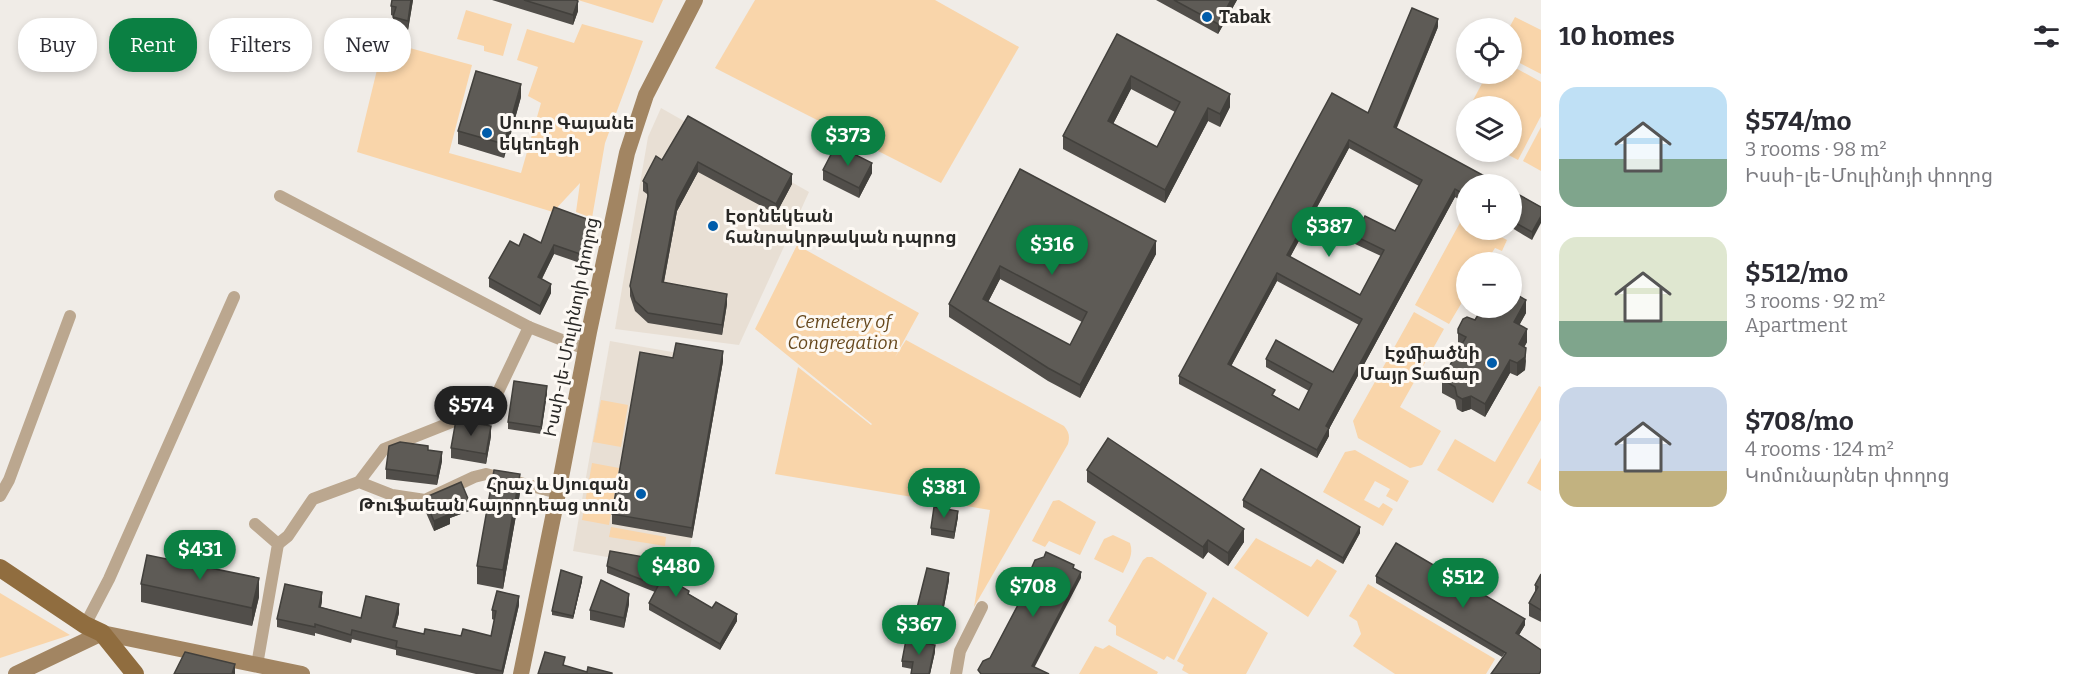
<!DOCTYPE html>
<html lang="en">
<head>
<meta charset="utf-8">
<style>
  :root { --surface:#fff; --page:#f2f2f3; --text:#2b2b33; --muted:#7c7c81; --accent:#0b8043 }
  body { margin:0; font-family:Bitter,"Noto Sans Armenian",serif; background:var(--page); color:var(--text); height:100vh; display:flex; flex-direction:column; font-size:22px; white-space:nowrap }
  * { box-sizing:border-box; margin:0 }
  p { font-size:20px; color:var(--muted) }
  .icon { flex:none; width:33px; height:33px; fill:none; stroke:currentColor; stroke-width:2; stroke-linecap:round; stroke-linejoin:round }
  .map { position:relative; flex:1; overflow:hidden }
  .side { display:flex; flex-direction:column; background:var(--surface); width:540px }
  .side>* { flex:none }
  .hud { position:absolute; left:18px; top:18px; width:570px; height:54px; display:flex; gap:12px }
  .buttons { position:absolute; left:1456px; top:18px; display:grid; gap:12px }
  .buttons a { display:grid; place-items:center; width:66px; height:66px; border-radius:50%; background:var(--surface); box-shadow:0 3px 9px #0003; font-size:30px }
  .price { position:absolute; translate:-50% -51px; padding:0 14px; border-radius:21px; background:var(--accent); color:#fff; font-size:20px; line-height:39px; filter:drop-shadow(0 2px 3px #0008) }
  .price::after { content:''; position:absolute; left:50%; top:36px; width:18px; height:14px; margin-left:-9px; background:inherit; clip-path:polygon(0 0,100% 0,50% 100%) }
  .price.on { background:#222; color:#fff }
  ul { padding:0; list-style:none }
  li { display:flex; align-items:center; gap:18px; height:150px; padding:0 18px }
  li span { display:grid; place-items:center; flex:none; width:168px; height:120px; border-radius:18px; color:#555 }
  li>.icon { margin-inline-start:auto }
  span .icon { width:72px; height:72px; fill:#fffc; stroke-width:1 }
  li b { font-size:26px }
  h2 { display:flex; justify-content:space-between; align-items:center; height:72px; padding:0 18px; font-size:26px }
  .chip { padding:0 21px; border-radius:24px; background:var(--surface); box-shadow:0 3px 9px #0003; font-size:21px; line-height:54px }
  .chip.on { background:var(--accent); color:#fff }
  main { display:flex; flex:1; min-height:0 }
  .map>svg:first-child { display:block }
  .built { fill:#e8dfd4 }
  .green { fill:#f9d5aa }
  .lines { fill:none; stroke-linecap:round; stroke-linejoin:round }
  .street { stroke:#bba78f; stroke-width:12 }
  .secondary { stroke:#a28562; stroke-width:16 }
  .primary { stroke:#906d3f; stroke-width:18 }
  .wall { fill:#514e4a; fill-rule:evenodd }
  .shaded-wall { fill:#42403c }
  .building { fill:#5e5b56; stroke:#42403c; stroke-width:1.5; fill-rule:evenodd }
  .poi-dot { fill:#005caa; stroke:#fdf9f4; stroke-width:2 }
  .labels { text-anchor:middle; stroke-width:6; stroke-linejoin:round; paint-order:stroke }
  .poi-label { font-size:18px; font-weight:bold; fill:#292826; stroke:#fdf9f4; text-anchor:start }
  .park-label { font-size:18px; font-style:italic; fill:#66471c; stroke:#fdf9f4 }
  .street-label { font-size:18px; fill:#292826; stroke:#fdf9f4 }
</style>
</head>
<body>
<main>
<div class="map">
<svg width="1541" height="674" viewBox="0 0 1541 674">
  <rect width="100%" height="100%" fill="#f0ece7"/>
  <g class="built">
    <path d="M 661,108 L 809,192 L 739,345 L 615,329 L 648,137 Z"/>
    <path d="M 610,341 L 723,361 L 686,571 L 573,551 Z"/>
  </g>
  <g class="green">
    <path d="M 578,0 L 663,0 L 653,23 Z"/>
    <path d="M 755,0 L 935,0 L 1019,47 L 941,183 L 715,68 Z"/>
    <path d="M 466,10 L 512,24 L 503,56 L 484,51 L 484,46 L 457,39 Z"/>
    <path d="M 1515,17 L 1541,30 L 1541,74 L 1512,59 L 1512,28 L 1509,28 Z"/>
    <path d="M 582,24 L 643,41 L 605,143 L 592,218 L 576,212 L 580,183 L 553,212 L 357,152 L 384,41 L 472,65 L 449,153 L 521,173 L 541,103 L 528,96 L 538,67 L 517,60 L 527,29 L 574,43 Z"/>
    <path d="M 1512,66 L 1541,82 L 1541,116 L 1518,160 L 1503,152 L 1512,152 L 1512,106 L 1470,106 L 1487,74 L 1512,74 Z"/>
    <path d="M 1541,127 L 1541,171 L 1523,161 Z"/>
    <path d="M 1467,218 L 1467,230 L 1488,230 L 1507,240 L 1502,251 L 1495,248 L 1486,262 L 1467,262 L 1467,294 L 1449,324 L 1415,305 L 1462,219 Z"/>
    <path d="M 797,245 L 919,313 L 895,357 L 906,340 L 1064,426 C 1069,432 1070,436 1068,444 L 974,607 L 990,510 L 775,474 L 798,367 L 871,425 L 872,424 L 755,329 Z"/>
    <path d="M 1414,312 L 1444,329 L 1400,407 L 1441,431 L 1422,465 L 1410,468 L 1358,438 L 1353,421 Z"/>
    <path d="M 1539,386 L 1541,387 L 1541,420 L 1493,503 L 1437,470 L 1455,439 L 1495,462 Z"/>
    <path d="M 601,400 L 628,405 L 621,447 L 593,442 Z"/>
    <path d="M 1355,450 L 1409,481 L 1397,502 L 1386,496 L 1390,489 L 1375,481 L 1364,500 L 1379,508 L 1383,503 L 1393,509 L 1383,526 L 1323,492 L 1345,452 Z"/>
    <path d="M 1541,458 L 1541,491 L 1527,483 Z"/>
    <path d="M 592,463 L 619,468 L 609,525 L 582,520 Z"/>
    <path d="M 1059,500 L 1096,522 L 1080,555 L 1049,541 L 1045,547 L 1032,541 L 1053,501 Z"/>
    <path d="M 611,527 L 666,537 L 665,546 L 609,537 Z"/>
    <path d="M 1113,535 L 1130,543 C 1134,555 1128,562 1123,573 L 1094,559 L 1104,539 Z"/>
    <path d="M 1256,538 L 1311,567 L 1317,559 L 1337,571 L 1308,617 L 1234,568 Z"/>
    <path d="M 1147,557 L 1152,557 L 1207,593 L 1174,660 L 1167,656 L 1164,660 L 1116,635 L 1116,626 L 1108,621 L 1143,560 Z"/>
    <path d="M 1368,584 L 1495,659 L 1486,674 L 1395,674 L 1353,646 L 1361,634 L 1357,621 L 1349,616 Z"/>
    <path d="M 0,593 L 70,635 L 0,658 Z"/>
    <path d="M 1213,597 L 1268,633 L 1246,674 L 1189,674 L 1182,670 L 1184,665 L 1177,661 Z"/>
    <path d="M 1109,645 L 1158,672 L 1157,674 L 1079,674 L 1095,646 L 1103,649 Z"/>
  </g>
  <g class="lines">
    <g class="street">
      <path d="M 280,196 L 529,327"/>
      <path d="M 359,482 L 384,449 L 472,414 L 488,404 L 498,392 L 529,327 L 585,349"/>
      <path d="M 0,496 L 9,480 L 70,316"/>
      <path d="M 255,524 L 278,544 L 257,665"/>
      <path d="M 278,544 L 288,536 L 313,499 L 359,482 L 392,495 L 425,500 L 474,477 L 486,474 L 558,493"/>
      <path d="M 85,625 L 109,579 L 234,297"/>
      <path d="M 956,674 L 960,651 L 982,607"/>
    </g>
    <g class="secondary">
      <path d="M 16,674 L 102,633 L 302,674"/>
      <path d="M 521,674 L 558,493 L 589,332 L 627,153 L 646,95 L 695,0"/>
    </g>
    <path class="primary" d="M 0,568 L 85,625 L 102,633 L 135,674"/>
  </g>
  <g class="wall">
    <path d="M 392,0 L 413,0 L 408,30 L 393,26 L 393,16 L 391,15 L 391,6 Z"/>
    <path d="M 492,0 L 576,0 L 578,11 L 573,25 Z"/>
    <path d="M 1156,0 L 1237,0 L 1218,34 Z"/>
    <path d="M 1438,27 L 1396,128 L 1467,184 L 1467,204 L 1455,197 L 1329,429 L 1329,436 L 1317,458 L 1179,384 L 1179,376 L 1368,113 ZM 1349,148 L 1419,186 L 1395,231 L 1355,236 L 1355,244 L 1381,256 L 1360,295 L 1290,257 ZM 1277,281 L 1359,325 L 1333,372 L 1266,359 L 1266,367 L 1309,391 L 1299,410 L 1275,396 L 1231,366 Z"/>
    <path d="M 1117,34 L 1230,107 L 1220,127 L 1208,121 L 1165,203 L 1063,149 L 1063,136 ZM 1131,89 L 1175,112 L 1157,147 L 1113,124 Z"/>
    <path d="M 521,97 L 504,158 L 458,144 L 458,131 Z"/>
    <path d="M 688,116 L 792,184 L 776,214 L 698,172 L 677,211 L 664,282 L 727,304 L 722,335 L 648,323 L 635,311 L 630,296 L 630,286 L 648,197 L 647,194 L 643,191 L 643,181 L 662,160 Z"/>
    <path d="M 1020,169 L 1156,254 L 1080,398 L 1048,381 L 949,317 L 949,304 ZM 1000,279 L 1082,322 L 1070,345 L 988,302 Z"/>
    <path d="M 823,170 L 872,173 L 859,198 L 823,180 Z"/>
    <path d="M 1512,191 L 1541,207 L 1532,240 L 1512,228 Z"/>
    <path d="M 595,231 L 583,264 L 554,254 L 542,279 L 551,293 L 540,315 L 489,287 L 489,278 L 541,243 Z"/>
    <path d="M 1526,313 L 1519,325 L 1527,342 L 1524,347 L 1526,361 L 1525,370 L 1517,376 L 1510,373 L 1485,417 L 1471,409 L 1462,412 L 1457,409 L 1455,400 L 1442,393 L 1442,379 L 1460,347 L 1458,346 L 1458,329 L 1475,320 L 1500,314 Z"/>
    <path d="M 673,358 L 723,361 L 692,538 L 612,524 L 612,514 Z"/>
    <path d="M 547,393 L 541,434 L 508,429 L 508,422 Z"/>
    <path d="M 491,436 L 486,464 L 451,458 L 451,448 Z"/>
    <path d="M 428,450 L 442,461 L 437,485 L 386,479 L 386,469 Z"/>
    <path d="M 1087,470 L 1244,542 L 1228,566 L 1208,552 L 1203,559 L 1087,482 Z"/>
    <path d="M 520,493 L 503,589 L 477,584 L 477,566 Z"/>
    <path d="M 424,498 L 469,511 L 450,518 L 450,524 L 434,531 L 424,508 Z"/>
    <path d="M 1243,500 L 1360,533 L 1343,564 L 1243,507 Z"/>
    <path d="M 958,517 L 954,539 L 931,535 L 931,528 Z"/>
    <path d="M 655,565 L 654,571 L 689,594 L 712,608 L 737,621 L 720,650 L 649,610 L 649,603 L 655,592 L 607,573 L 607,566 Z"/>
    <path d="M 1541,574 L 1541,622 L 1529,616 L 1529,603 L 1535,594 L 1535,585 Z"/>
    <path d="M 1376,576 L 1525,625 L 1519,635 L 1502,657 L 1376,583 Z"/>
    <path d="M 949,580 L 940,628 L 915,623 L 915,616 Z"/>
    <path d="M 582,581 L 573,619 L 552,615 L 552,611 Z"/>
    <path d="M 141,584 L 259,597 L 252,626 L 141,602 Z"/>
    <path d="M 322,601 L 321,607 L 361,618 L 399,613 L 395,628 L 424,634 L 461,636 L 491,636 L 494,620 L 492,619 L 492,610 L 519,605 L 503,674 L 476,674 L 396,655 L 396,650 L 352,639 L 351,643 L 315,633 L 315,636 L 277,627 L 277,619 Z"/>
    <path d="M 629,604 L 624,628 L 590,620 L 590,610 Z"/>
    <path d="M 935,652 L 930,674 L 911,674 L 912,669 L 902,667 L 902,661 Z"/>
  </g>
  <g class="shaded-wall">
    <path d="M 411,0 L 413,0 L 408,30 L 408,21 Z"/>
    <path d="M 1231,0 L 1237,0 L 1218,34 L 1218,24 Z"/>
    <path d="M 578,1 L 578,11 L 573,25 L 573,15 Z"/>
    <path d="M 1438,19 L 1438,27 L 1394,135 L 1394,127 Z"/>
    <path d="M 1131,76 L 1131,89 L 1108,134 L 1108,121 Z"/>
    <path d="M 521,84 L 521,97 L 504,158 L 504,144 Z"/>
    <path d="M 1230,94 L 1230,107 L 1220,127 L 1220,114 Z"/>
    <path d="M 1208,108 L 1208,121 L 1165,203 L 1165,190 Z"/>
    <path d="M 1349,140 L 1349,148 L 1287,263 L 1287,255 Z"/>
    <path d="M 698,162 L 698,172 L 677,211 L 662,292 L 662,282 L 677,201 Z"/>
    <path d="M 872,163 L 872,173 L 859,198 L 859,188 Z"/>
    <path d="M 792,174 L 792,184 L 776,214 L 776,204 Z"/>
    <path d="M 1455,189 L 1455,197 L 1329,429 L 1329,436 L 1317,458 L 1317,450 L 1326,426 Z"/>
    <path d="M 1541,216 L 1541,223 L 1532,240 L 1532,232 Z"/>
    <path d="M 595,222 L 595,231 L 583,264 L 583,255 Z"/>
    <path d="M 1156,241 L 1156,254 L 1080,398 L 1080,385 Z"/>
    <path d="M 554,245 L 554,254 L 538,286 L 538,277 Z"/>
    <path d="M 1000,266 L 1000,279 L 983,312 L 983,299 Z"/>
    <path d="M 1277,273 L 1277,281 L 1228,372 L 1228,364 Z"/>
    <path d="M 551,284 L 551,293 L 540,315 L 540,306 Z"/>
    <path d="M 727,294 L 727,304 L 722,335 L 722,325 Z"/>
    <path d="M 1526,300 L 1526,313 L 1514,335 L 1514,322 Z"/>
    <path d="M 1527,329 L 1527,342 L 1519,357 L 1519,344 Z"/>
    <path d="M 1526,348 L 1525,370 L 1517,376 L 1517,363 Z"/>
    <path d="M 723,351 L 723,361 L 692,538 L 692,528 Z"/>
    <path d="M 1510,360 L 1510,373 L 1485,417 L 1485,404 Z"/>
    <path d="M 547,386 L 547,393 L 541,434 L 541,427 Z"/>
    <path d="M 1471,396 L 1471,409 L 1462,412 L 1462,399 Z"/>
    <path d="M 491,426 L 491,436 L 486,464 L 486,454 Z"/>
    <path d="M 442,452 L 442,461 L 437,485 L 437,476 Z"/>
    <path d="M 520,474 L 520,493 L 503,589 L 503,570 Z"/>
    <path d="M 469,501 L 469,511 L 450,518 L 450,524 L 434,531 L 434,521 L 448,509 Z"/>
    <path d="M 958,511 L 958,517 L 954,539 L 954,532 Z"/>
    <path d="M 1360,527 L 1360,533 L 1343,564 L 1343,558 Z"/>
    <path d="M 1244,529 L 1244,542 L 1228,566 L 1228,553 Z"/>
    <path d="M 1208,540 L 1208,552 L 1203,559 L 1203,547 Z"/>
    <path d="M 1081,572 L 1081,578 L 1032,672 L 1032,666 Z"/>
    <path d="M 949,573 L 949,580 L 940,628 L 940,621 Z"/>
    <path d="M 582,577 L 582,581 L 573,619 L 573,616 Z"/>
    <path d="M 259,578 L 259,597 L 252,626 L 252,608 Z"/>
    <path d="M 322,592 L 322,601 L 319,615 L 319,607 Z"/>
    <path d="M 629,594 L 629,604 L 624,628 L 624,618 Z"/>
    <path d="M 519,596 L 519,605 L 503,674 L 502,674 Z"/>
    <path d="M 399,604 L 399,613 L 393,636 L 393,627 Z"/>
    <path d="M 737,614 L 737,621 L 720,650 L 720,644 Z"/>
    <path d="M 1525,619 L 1525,625 L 1516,640 L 1516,633 Z"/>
    <path d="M 935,645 L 935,652 L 930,674 L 929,674 Z"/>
    <path d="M 235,664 L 235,674 L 232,674 Z"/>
  </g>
  <g class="building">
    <path d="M 392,0 L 411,0 L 408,21 L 393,17 L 396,7 L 391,6 Z"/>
    <path d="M 524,0 L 576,0 L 578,1 L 573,15 Z"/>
    <path d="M 1174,0 L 1231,0 L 1218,24 Z"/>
    <path d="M 1412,8 L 1438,19 L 1394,127 L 1499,184 L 1467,184 L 1467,196 L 1455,189 L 1326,426 L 1329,428 L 1317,450 L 1179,376 L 1332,93 L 1368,113 ZM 1349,140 L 1422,180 L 1395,231 L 1365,216 L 1355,236 L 1384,250 L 1360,295 L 1287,255 ZM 1277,273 L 1362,319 L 1333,372 L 1276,340 L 1266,359 L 1312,384 L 1299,410 L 1272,395 L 1275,390 L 1228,364 Z"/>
    <path d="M 1117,34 L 1230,94 L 1220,114 L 1208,108 L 1165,190 L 1063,136 ZM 1131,76 L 1180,102 L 1157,147 L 1108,121 Z"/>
    <path d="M 476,71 L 521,84 L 504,144 L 458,131 Z"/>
    <path d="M 688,116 L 792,174 L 776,204 L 698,162 L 677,201 L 662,282 L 727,294 L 722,325 L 648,313 L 635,301 L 630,286 L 648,196 L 647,184 L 643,181 L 656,156 L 662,160 Z"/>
    <path d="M 836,145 L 872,163 L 859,188 L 823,170 Z"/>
    <path d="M 1020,169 L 1156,241 L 1080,385 L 1048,368 L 949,304 ZM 1000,266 L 1087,312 L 1070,345 L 983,299 Z"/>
    <path d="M 1512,191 L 1541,207 L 1541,216 L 1532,232 L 1512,221 Z"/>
    <path d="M 554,207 L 595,222 L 583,255 L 554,245 L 538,277 L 551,284 L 540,306 L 489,278 L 510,241 L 519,246 L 524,234 L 541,243 Z"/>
    <path d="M 1512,292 L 1526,300 L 1514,322 L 1527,329 L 1519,344 L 1526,348 L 1525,357 L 1517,363 L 1510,360 L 1485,404 L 1471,396 L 1462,399 L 1457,396 L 1455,387 L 1442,379 L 1466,337 L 1458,333 L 1458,329 L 1463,319 L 1467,317 L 1475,320 L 1482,308 L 1488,308 L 1500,314 L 1504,308 L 1512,308 Z"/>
    <path d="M 676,343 L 723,351 L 692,528 L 612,514 L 640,352 L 673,358 Z"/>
    <path d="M 514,381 L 547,386 L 541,427 L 508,422 Z"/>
    <path d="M 456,420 L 491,426 L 486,454 L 451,448 Z"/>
    <path d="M 1108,438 L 1244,529 L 1228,553 L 1208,540 L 1203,547 L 1087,470 Z"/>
    <path d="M 400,442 L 428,446 L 428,450 L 442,452 L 437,476 L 386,469 L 389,446 Z"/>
    <path d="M 1261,469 L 1360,527 L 1343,558 L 1243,500 Z"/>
    <path d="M 494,470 L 520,474 L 503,570 L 477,566 Z"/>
    <path d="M 461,482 L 469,501 L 448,509 L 450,514 L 434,521 L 424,498 Z"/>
    <path d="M 934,507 L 958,511 L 954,532 L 931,528 Z"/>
    <path d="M 1396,543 L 1525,619 L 1516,633 L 1541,650 L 1541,671 L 1539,674 L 1491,674 L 1506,653 L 1376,576 Z"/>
    <path d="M 610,551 L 655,559 L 653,570 L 689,591 L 688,594 L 712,608 L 716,602 L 737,614 L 720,644 L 649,603 L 658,586 L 607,566 Z"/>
    <path d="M 1046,552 L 1074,565 L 1073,568 L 1081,572 L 1032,666 L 1049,674 L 981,674 L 978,670 L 983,661 L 990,658 L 1029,584 L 1028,576 L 1035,560 L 1044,557 Z"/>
    <path d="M 147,555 L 259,578 L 252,608 L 141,584 Z"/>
    <path d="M 927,568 L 949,573 L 940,621 L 915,616 Z"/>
    <path d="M 561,570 L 582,577 L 573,616 L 552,611 Z"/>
    <path d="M 1541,574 L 1541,610 L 1529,603 L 1538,587 L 1535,585 Z"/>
    <path d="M 601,580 L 629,594 L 624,618 L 590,610 Z"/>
    <path d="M 285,584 L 322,592 L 319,607 L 361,618 L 366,596 L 399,604 L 393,627 L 424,634 L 425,629 L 461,636 L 463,629 L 491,636 L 496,611 L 492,610 L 497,591 L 519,596 L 502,671 L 396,647 L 397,641 L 352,630 L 351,635 L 315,624 L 315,627 L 277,619 Z"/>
    <path d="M 906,640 L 935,645 L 929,674 L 911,674 L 913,662 L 902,661 Z"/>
    <path d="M 185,652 L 235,664 L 232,674 L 174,674 Z"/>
    <path d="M 545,652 L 565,657 L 563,665 L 587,672 L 588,667 L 612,673 L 612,674 L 538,674 Z"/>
  </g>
  <g class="poi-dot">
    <circle cx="1207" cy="17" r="6"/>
    <circle cx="487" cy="133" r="6"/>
    <circle cx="713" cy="226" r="6"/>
    <circle cx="1492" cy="363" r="6"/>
    <circle cx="641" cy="494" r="6"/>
  </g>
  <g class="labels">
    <g class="poi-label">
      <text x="1219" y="23">Tabak</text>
      <text x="499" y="129">Սուրբ Գայանե<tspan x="499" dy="21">եկեղեցի</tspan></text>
      <text x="725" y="222">Էօրնեկեան<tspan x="725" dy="21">հանրակրթական դպրոց</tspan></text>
      <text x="1480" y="359" text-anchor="end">Էջմիածնի<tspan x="1480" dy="21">Մայր Տաճար</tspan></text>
      <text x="629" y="490" text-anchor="end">Հրաչ և Սյուզան<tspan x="629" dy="21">Թուֆաեան հայորդեաց տուն</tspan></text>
    </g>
    <g class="park-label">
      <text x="843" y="328">Cemetery of<tspan x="843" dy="21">Congregation</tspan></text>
    </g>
    <g class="street-label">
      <text transform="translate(571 327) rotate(-79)" y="6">Իսսի-լե-Մուլինոյի փողոց</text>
    </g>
  </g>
</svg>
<div class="buttons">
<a><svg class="icon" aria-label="locate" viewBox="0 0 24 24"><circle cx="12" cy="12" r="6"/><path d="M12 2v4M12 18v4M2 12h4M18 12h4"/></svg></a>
<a><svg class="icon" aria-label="layers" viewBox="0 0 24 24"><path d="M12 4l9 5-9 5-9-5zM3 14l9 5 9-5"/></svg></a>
<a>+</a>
<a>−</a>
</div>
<b class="price" style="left:848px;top:167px">$373</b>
<b class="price" style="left:1329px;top:258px">$387</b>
<b class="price" style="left:1052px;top:276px">$316</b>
<b class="price on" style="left:471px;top:437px">$574</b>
<b class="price" style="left:944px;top:519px">$381</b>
<b class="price" style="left:200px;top:581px">$431</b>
<b class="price" style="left:676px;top:598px">$480</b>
<b class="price" style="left:1463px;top:609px">$512</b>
<b class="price" style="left:1033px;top:618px">$708</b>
<b class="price" style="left:919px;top:656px">$367</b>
<div class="hud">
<a class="chip">Buy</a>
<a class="chip on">Rent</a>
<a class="chip">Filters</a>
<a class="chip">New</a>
</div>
</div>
<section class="side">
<h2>10 homes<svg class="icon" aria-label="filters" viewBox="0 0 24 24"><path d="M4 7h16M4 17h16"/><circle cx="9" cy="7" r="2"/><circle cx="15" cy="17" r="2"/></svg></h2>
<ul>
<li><span style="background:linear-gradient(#bfe0f5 60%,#7fa58c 0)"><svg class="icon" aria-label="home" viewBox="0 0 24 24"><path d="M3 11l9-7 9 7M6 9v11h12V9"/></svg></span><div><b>$574/mo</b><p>3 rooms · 98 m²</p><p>Իսսի-լե-Մուլինոյի փողոց</p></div></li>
<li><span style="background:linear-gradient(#dfe7d0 70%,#7fa58c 0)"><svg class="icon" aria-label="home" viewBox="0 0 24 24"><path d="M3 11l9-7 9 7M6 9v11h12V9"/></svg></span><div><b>$512/mo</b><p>3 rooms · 92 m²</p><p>Apartment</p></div></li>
<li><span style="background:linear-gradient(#c9d6e8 70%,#c2b280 0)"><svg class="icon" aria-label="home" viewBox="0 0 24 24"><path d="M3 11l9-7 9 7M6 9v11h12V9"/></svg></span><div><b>$708/mo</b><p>4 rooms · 124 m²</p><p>Կոմունարներ փողոց</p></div></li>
</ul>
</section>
</main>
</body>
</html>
